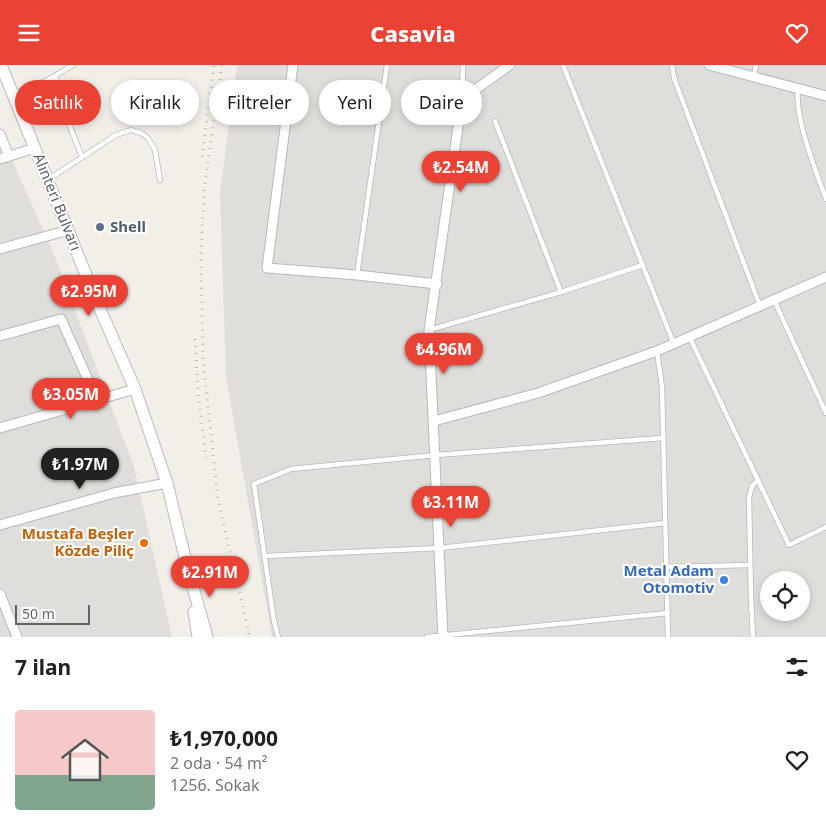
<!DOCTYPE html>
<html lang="tr">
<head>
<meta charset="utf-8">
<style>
  :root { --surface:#fff; --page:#f2f2f2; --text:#222; --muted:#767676; --line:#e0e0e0; --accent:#ea4335 }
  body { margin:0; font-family:"Noto Sans",sans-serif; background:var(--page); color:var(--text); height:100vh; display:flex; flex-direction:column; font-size:19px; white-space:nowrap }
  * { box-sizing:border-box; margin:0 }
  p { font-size:16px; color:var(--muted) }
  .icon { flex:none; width:28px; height:28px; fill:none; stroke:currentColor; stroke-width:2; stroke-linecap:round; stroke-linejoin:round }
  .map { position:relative; height:572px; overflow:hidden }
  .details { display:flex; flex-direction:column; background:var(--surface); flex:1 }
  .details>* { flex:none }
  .guide { position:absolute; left:15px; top:15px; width:500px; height:45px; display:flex; gap:10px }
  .fabs { position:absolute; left:760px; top:506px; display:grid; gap:10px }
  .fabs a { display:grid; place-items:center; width:50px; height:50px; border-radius:50%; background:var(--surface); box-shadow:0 2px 8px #0003; font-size:25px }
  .scale { position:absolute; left:15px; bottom:12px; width:75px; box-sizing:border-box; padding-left:5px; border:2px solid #5f6368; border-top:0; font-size:14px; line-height:18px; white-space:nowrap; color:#5f6368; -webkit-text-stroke:4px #fff; paint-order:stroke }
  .price { position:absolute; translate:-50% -42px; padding:0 11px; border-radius:18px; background:var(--accent); color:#fff; font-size:16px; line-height:32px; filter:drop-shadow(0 1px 2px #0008) }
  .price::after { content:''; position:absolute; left:50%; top:30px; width:15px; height:11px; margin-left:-8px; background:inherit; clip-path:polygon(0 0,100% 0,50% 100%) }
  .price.on { background:#222; color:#fff }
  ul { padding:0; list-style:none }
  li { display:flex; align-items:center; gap:15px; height:125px; padding:0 15px }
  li+li { border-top:1px solid var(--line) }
  li span { display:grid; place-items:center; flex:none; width:140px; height:100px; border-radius:5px; color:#555 }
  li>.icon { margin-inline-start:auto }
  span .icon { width:60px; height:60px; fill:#fffc; stroke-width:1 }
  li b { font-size:21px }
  h2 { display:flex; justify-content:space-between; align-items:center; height:60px; padding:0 15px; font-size:21px }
  .tag { padding:0 18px; border-radius:22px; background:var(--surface); box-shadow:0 2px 8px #0003; font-size:18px; line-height:45px }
  .tag.on { background:var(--accent); color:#fff }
  header { display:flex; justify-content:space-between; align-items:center; height:65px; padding:0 15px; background:var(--accent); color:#fff; font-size:22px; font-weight:800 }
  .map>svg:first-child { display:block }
  .industrial { fill:#e0deda; fill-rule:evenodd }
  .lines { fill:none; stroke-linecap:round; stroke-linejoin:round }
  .service-casing { stroke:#b5b8bc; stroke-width:6 }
  .minor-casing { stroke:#b5b8bc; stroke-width:11 }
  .secondary-casing { stroke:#b6babf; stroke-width:13 }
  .service { stroke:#fff; stroke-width:4.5 }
  .minor { stroke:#fff; stroke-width:9 }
  .secondary { stroke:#fff; stroke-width:11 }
  .rail { stroke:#b6b7b8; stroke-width:3; stroke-dasharray:1 6; stroke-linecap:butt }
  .service-dot { fill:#5c6f8a; stroke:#fff; stroke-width:2 }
  .food-dot { fill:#e8710a; stroke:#fff; stroke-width:2 }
  .shop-dot { fill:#3f7fe0; stroke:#fff; stroke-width:2 }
  .labels { text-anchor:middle; stroke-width:4; stroke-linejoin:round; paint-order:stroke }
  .street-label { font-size:15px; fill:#5f6368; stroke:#fff }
  .service-label { font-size:15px; font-weight:bold; fill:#4e5e75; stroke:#fff; text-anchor:start }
  .food-label { font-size:15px; font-weight:bold; fill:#c56008; stroke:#fff; text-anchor:end }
  .shop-label { font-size:15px; font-weight:bold; fill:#366cbe; stroke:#fff; text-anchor:end }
</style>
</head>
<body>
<header><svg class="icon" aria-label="menu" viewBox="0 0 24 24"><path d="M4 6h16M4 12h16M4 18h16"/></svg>Casavia<svg class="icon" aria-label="heart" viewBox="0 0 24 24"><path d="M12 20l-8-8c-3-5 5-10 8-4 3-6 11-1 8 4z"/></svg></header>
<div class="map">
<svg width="826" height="572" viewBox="0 0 826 572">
  <rect width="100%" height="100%" fill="#f1efe8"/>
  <g class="industrial">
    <path d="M 237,0 L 826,0 L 826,572 L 272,572 L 226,312 L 220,128 ZM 769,515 L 801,515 L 801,548 L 769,548 Z"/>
    <path d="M 0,68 L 53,187 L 134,402 L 172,572 L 0,572 Z"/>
  </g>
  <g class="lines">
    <defs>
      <g id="service">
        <path d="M 563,0 L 674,279"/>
        <path d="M 672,0 L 674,13 L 760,241"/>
        <path d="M 55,11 L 69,59 L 82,92"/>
        <path d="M 754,12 L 756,0"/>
        <path d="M 798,24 C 794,51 816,107 826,134"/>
        <path d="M 14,28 L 46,16 L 73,0"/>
        <path d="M 462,33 L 463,0"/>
        <path d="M 495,56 L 561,227"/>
        <path d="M 49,114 L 116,70 L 131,65 L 141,68 L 148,73 L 155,85 L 160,115"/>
        <path d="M 357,210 L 387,0"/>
        <path d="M 774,235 L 826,348"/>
        <path d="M 429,265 L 561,227 L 643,200"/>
        <path d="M 689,271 L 789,480 L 826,462"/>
        <path d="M 657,286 L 662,322 L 668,572"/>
        <path d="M 265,491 L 440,483 L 665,458"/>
        <path d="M 666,502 L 750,500"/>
        <path d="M 278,572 L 274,556 L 254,419 L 291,404 L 436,390 L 663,373"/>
        <path d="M 427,572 L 668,548"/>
        <path d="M 753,572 L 751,533 L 749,433 L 752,421 L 758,415"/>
      </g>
      <g id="minor">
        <path d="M 293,0 L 267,203 L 357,210 L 437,219"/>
        <path d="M 709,0 L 826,31"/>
        <path d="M 0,69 L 9,91"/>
        <path d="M 0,94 L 35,83"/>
        <path d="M 0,184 L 69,165"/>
        <path d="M 0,271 L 61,254 L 97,335"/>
        <path d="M 434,356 L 538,328 L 657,286 L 826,212"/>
        <path d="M 0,363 L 135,324"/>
        <path d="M 0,460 L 114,428 L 167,418"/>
        <path d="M 0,529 L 17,572"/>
        <path d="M 443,572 L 429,265 L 462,34 L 510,0"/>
      </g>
      <g id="secondary">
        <path d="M 1,0 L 97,237 L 135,324 L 167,418 L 187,501 L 207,572"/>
        <path d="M 194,547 L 198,572"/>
      </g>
    </defs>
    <use href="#service" class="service-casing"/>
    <use href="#minor" class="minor-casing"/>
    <use href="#secondary" class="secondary-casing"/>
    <use href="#service" class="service"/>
    <use href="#minor" class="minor"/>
    <use href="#secondary" class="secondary"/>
    <g class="rail">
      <path d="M 222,0 L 205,117 L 202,164 L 201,195 L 203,294 L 218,435 L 250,572"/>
      <path d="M 202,92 L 214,0"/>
      <path d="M 195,274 L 198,329 L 206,393"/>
    </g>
  </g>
  <circle class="service-dot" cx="100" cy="162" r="5"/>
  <circle class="food-dot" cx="144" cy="478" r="5"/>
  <circle class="shop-dot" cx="724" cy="515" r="5"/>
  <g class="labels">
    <g class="street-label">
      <text transform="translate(57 137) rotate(68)" y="5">Alınteri Bulvarı</text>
    </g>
    <g class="service-label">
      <text x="110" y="167">Shell</text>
    </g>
    <g class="food-label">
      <text x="134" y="474">Mustafa Beşler<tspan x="134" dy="17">Közde Piliç</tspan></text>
    </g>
    <g class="shop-label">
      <text x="714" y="511">Metal Adam<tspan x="714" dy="17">Otomotiv</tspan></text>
    </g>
  </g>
</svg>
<div class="fabs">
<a><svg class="icon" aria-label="locate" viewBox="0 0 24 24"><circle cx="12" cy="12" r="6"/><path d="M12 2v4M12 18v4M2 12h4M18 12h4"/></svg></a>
</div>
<div class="scale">50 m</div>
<b class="price" style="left:461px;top:128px">₺2.54M</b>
<b class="price" style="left:89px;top:252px">₺2.95M</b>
<b class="price" style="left:444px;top:310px">₺4.96M</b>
<b class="price" style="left:71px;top:355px">₺3.05M</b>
<b class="price on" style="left:80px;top:425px">₺1.97M</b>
<b class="price" style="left:451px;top:463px">₺3.11M</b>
<b class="price" style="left:210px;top:533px">₺2.91M</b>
<div class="guide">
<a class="tag on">Satılık</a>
<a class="tag">Kiralık</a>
<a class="tag">Filtreler</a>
<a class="tag">Yeni</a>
<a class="tag">Daire</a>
</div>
</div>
<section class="details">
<h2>7 ilan<svg class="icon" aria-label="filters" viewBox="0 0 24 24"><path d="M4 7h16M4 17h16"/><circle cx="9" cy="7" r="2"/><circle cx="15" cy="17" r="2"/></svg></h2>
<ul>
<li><span style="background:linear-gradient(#f6c9c9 65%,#7fa58c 0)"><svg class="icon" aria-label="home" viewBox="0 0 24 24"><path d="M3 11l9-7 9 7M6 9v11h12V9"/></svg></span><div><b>₺1,970,000</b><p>2 oda · 54 m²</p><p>1256. Sokak</p></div><svg class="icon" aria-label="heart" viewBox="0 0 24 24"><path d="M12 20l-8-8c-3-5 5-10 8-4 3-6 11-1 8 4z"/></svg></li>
</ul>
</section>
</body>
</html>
